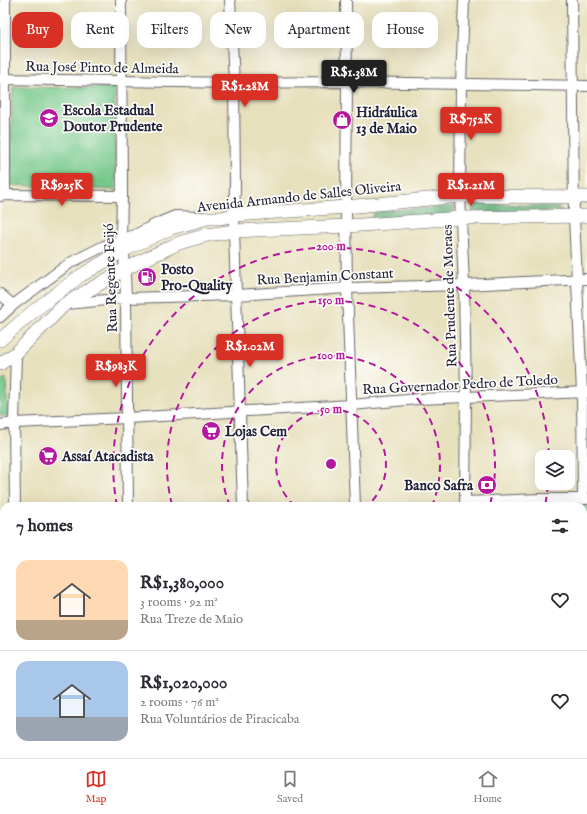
<!DOCTYPE html>
<html lang="en">
<head>
<meta charset="utf-8">
<style>
  :root { --surface:#fff; --page:#f2f2f3; --text:#2b2b33; --muted:#7c7c81; --line:#e1e1e2; --accent:#d93025 }
  body { margin:0; font-family:"IM FELL English",serif; background:var(--page); color:var(--text); height:100vh; display:flex; flex-direction:column; font-size:15px; white-space:nowrap }
  * { box-sizing:border-box; margin:0 }
  p { font-size:13px; color:var(--muted) }
  .icon { flex:none; width:22px; height:22px; fill:none; stroke:currentColor; stroke-width:2; stroke-linecap:round; stroke-linejoin:round }
  .map { position:relative; flex:1; overflow:hidden }
  .sheet { position:absolute; left:0px; top:502px; width:587px; height:256px; display:flex; flex-direction:column; background:var(--surface); border-radius:12px 12px 0 0; box-shadow:0 4px 16px #0002 }
  .sheet>* { flex:none }
  .guide { position:absolute; left:12px; top:12px; width:563px; height:36px; display:flex; gap:8px }
  .buttons { position:absolute; left:535px; top:450px; display:grid; gap:8px }
  .buttons a { display:grid; place-items:center; width:40px; height:40px; border-radius:8px; background:var(--surface); box-shadow:0 4px 16px #0002; font-size:20px }
  .price { position:absolute; translate:-50% -34px; padding:0 9px; border-radius:4px; background:var(--accent); color:#fff; font-size:13px; line-height:26px; filter:drop-shadow(0 1px 2px #0008) }
  .price::after { content:''; position:absolute; left:50%; top:24px; width:12px; height:9px; margin-left:-6px; background:inherit; clip-path:polygon(0 0,100% 0,50% 100%) }
  .price.current { background:#222; color:#fff }
  ul { padding:0; list-style:none }
  li { display:flex; align-items:center; gap:12px; height:100px; padding:0 16px }
  li+li { border-top:1px solid var(--line) }
  li span { display:grid; place-items:center; flex:none; width:112px; height:80px; border-radius:12px; color:#555 }
  li>.icon { margin-inline-start:auto }
  span .icon { width:48px; height:48px; fill:#fffc; stroke-width:1 }
  li b { font-size:17px }
  h2 { display:flex; justify-content:space-between; align-items:center; height:48px; padding:0 16px; font-size:17px }
  .pill { padding:0 14px; border-radius:12px; background:var(--surface); box-shadow:0 4px 16px #0002; font-size:14px; line-height:36px }
  .pill.current { background:var(--accent); color:#fff }
  .tabs { display:flex; justify-content:space-around; align-items:center; height:56px; border-top:1px solid var(--line); background:var(--surface); font-size:11px; color:var(--muted) }
  .tabs a { display:grid; justify-items:center; gap:2px }
  .tabs .current { color:var(--accent) }
  .map>svg:first-child { display:block }
  .green { fill:#76c88a; stroke:#4c7562 }
  .forest { fill:#60ac76; stroke:#416758 }
  .lines { fill:none; stroke-linecap:round; stroke-linejoin:round }
  .minor-casing { stroke:#676468; stroke-width:12 }
  .major-casing { stroke:#676468; stroke-width:14 }
  .minor { stroke:#fff; stroke-width:10 }
  .major { stroke:#fff; stroke-width:13 }
  .ring { fill:none; stroke:#b5179e; stroke-width:2; stroke-dasharray:7 5 }
  .labels { text-anchor:middle; stroke-width:3.5; stroke-linejoin:round; paint-order:stroke }
  .street-label { font-size:14px; fill:#22223b; stroke:#fdfcf7 }
  .poi-label { font-size:14px; font-weight:bold; fill:#22223b; stroke:#fdfcf7; text-anchor:start }
  .centre { fill:#b5179e; stroke:#fdfcf7; stroke-width:2 }
  .ring-label { font-size:12px; text-anchor:middle; font-weight:bold; fill:#b5179e; stroke:#fdfcf7; stroke-width:3.5; stroke-linejoin:round; paint-order:stroke }
</style>
</head>
<body>
<div class="map">
<svg width="587" height="758" viewBox="0 0 587 758">
  <rect width="100%" height="100%" fill="#fdfcf7"/>
  <filter id="ink" filterUnits="userSpaceOnUse"><feTurbulence type="fractalNoise" baseFrequency=".025" numOctaves="2"/><feDisplacementMap in="SourceGraphic" scale="8" xChannelSelector="R" yChannelSelector="G"/><feConvolveMatrix kernelMatrix="1 2 1 2 8 2 1 2 1" color-interpolation-filters="sRGB"/></filter>
  <filter id="wash" filterUnits="userSpaceOnUse"><feTurbulence type="fractalNoise" baseFrequency=".012" numOctaves="4" result="noise"/><feDisplacementMap in="SourceGraphic" scale="16" xChannelSelector="R" yChannelSelector="G"/><feGaussianBlur stdDeviation="0.9" result="paint"/><feColorMatrix in="noise" values="0 0 0 0 0 0 0 0 0 0 0 0 0 0 0 0 0 1.4 0 .05"/><feComposite in="paint" operator="in"/></filter>
  <g filter="url(#wash)">
    <rect width="100%" height="100%" fill="#e7e0bd"/>
    <g class="green">
      <path d="M 13,87 L 114,88 L 116,190 L 9,185 Z"/>
      <path d="M 6,378 L 8,415 L 0,416 L 0,381 Z"/>
      <path d="M 587,503 L 587,575 L 583,575 L 583,506 L 495,506 L 495,504 Z"/>
      <rect x="250" y="754" width="102" height="4"/>
    </g>
    <g class="forest">
      <path d="M 488,203 L 558,207 L 563,211 L 472,213 L 474,204 Z"/>
      <path d="M 455,206 L 453,215 L 371,219 L 375,211 Z"/>
    </g>
  </g>
  <g filter="url(#ink)">
    <g class="lines">
      <defs>
        <g id="minor">
          <path d="M 121,0 L 122,196 L 121,239 L 124,250 L 126,298 L 128,506"/>
          <path d="M 230,0 L 234,83 L 235,184 L 234,231 L 243,506"/>
          <path d="M 346,0 L 347,82 L 346,207 L 347,288 L 355,506"/>
          <path d="M 464,0 L 461,85 L 460,196 L 464,285 L 466,396 L 465,506"/>
          <path d="M 572,0 L 574,216 L 582,392 L 583,499"/>
          <path d="M 0,79 L 234,83 L 347,82 L 587,86"/>
          <path d="M 5,195 L 5,0"/>
          <path d="M 0,196 L 5,195 L 122,196"/>
          <path d="M 0,294 L 13,305"/>
          <path d="M 67,304 L 126,298 L 236,295 L 347,288 L 464,285 L 587,279"/>
          <path d="M 0,317 L 13,305 L 70,263 L 104,246 L 121,239 L 135,235 L 158,223 L 175,216 L 201,217"/>
          <path d="M 0,425 L 14,423 L 127,418 L 351,405 L 418,399 L 587,392"/>
          <path d="M 465,502 L 541,499 L 587,499"/>
          <path d="M 15,506 L 14,423 L 16,353"/>
          <path d="M 0,559 L 4,559"/>
          <path d="M 583,585 L 584,595 L 583,648"/>
          <path d="M 0,691 L 4,691"/>
          <path d="M 583,693 L 587,693"/>
          <path d="M 583,749 L 584,758"/>
          <path d="M 16,754 L 17,758"/>
          <path d="M 129,754 L 129,758"/>
          <path d="M 356,754 L 356,758"/>
          <path d="M 468,754 L 468,758"/>
          <path d="M 515,754 L 515,758"/>
          <path d="M 541,754 L 542,758"/>
          <path d="M 244,758 L 244,754"/>
        </g>
        <g id="major">
          <path d="M 0,340 L 35,310 L 80,276 L 124,250 L 171,228 L 208,218 L 220,218 L 235,215 L 346,207 L 460,196 L 587,197"/>
          <path d="M 0,364 L 16,353 L 65,304 L 125,269 L 164,250 L 179,243 L 207,235 L 234,231 L 347,226 L 461,218 L 587,216"/>
        </g>
      </defs>
      <use href="#minor" class="minor-casing"/>
      <use href="#major" class="major-casing"/>
      <use href="#minor" class="minor"/>
      <use href="#major" class="major"/>
    </g>
  </g>
  <g class="ring">
    <path d="M295 506A55 55 0 1 1 367 506"/>
    <path d="M230 506A109 109 0 1 1 432 506"/>
    <path d="M172 505A164 164 0 1 1 490 505"/>
    <path d="M548 485A218 218 0 0 1 545 506M117 506A218 218 0 1 1 549 456"/>
  </g>
  <defs>
    <symbol id="school-disc" viewBox="-11 -11 22 22"><circle r="9.5" fill="#b5179e" stroke="#fdfcf7"/><path d="M0-5L7-2L0 1L-7-2ZM-4 1L0 2.5L4 1V4Q0 6-4 4Z" fill="#fff"/></symbol>
    <symbol id="shop-disc" viewBox="-11 -11 22 22"><circle r="9.5" fill="#b5179e" stroke="#fdfcf7"/><path d="M-5-2.5h2.3a2.7 3.5 0 0 1 5.4 0H5L5.5 6h-11ZM-1.5-2.5h3a1.5 2.3 0 0 0-3 0Z" fill="#fff"/></symbol>
    <symbol id="fuel-disc" viewBox="-11 -11 22 22"><circle r="9.5" fill="#b5179e" stroke="#fdfcf7"/><path d="M-5.5-6h7V0h2V4h1.3V-2.5L3-4.5l.8-.8L6-3V5H2.5V1h-1V6h-7ZM-4.2-4.7v3.2H.2V-4.7Z" fill="#fff"/></symbol>
    <symbol id="supermarket-disc" viewBox="-11 -11 22 22"><circle r="9.5" fill="#b5179e" stroke="#fdfcf7"/><path d="M-6-5.5h2.5l.6 2H6L4.5 2H-2.5L-4.4-4H-6ZM-1.5 3.2a1.3 1.3 0 1 0 .1 0ZM3 3.2a1.3 1.3 0 1 0 .1 0Z" fill="#fff"/></symbol>
    <symbol id="bank-disc" viewBox="-11 -11 22 22"><circle r="9.5" fill="#b5179e" stroke="#fdfcf7"/><path d="M-6-4H6V4H-6ZM0-2.3a2.3 2.3 0 1 0 0 4.6a2.3 2.3 0 1 0 0-4.6Z" fill="#fff"/></symbol>
  </defs>
  <g fill-rule="evenodd">
    <use href="#school-disc" x="38" y="107" width="22" height="22"/>
    <use href="#shop-disc" x="331" y="109" width="22" height="22"/>
    <use href="#fuel-disc" x="136" y="266" width="22" height="22"/>
    <use href="#supermarket-disc" x="200" y="420" width="22" height="22"/>
    <use href="#supermarket-disc" x="37" y="445" width="22" height="22"/>
    <use href="#bank-disc" x="476" y="474" width="22" height="22"/>
  </g>
  <g class="labels">
    <g class="street-label">
      <text transform="translate(102 67) rotate(1)" y="5">Rua José Pinto de Almeida</text>
      <text transform="translate(299 196) rotate(-6)" y="5">Avenida Armando de Salles Oliveira</text>
      <text transform="translate(325 276) rotate(-3)" y="5">Rua Benjamin Constant</text>
      <text transform="translate(110 278) rotate(-92)" y="5">Rua Regente Feijó</text>
      <text transform="translate(449 296) rotate(-92)" y="5">Rua Prudente de Moraes</text>
      <text transform="translate(460 384) rotate(-3)" y="5">Rua Governador Pedro de Toledo</text>
    </g>
    <g class="poi-label">
      <text x="63" y="115">Escola Estadual<tspan x="63" dy="16">Doutor Prudente</tspan></text>
      <text x="356" y="117">Hidráulica<tspan x="356" dy="16">13 de Maio</tspan></text>
      <text x="161" y="274">Posto<tspan x="161" dy="16">Pro-Quality</tspan></text>
      <text x="225" y="436">Lojas Cem</text>
      <text x="62" y="461">Assaí Atacadista</text>
      <text x="473" y="490" text-anchor="end">Banco Safra</text>
    </g>
  </g>
  <circle cx="331" cy="464" r="6" class="centre"/>
  <g class="ring-label">
    <text x="331" y="250">200 m</text>
    <text x="331" y="304">150 m</text>
    <text x="331" y="359">100 m</text>
    <text x="331" y="413">50 m</text>
  </g>
</svg>
<div class="buttons">
<a><svg class="icon" aria-label="layers" viewBox="0 0 24 24"><path d="M12 4l9 5-9 5-9-5zM3 14l9 5 9-5"/></svg></a>
</div>
<b class="price current" style="left:354px;top:94px">R$1.38M</b>
<b class="price" style="left:245px;top:108px">R$1.28M</b>
<b class="price" style="left:471px;top:141px">R$752K</b>
<b class="price" style="left:62px;top:207px">R$925K</b>
<b class="price" style="left:471px;top:207px">R$1.21M</b>
<b class="price" style="left:250px;top:368px">R$1.02M</b>
<b class="price" style="left:116px;top:388px">R$983K</b>
<div class="guide">
<a class="pill current">Buy</a>
<a class="pill">Rent</a>
<a class="pill">Filters</a>
<a class="pill">New</a>
<a class="pill">Apartment</a>
<a class="pill">House</a>
</div>
<section class="sheet">
<h2>7 homes<svg class="icon" aria-label="filters" viewBox="0 0 24 24"><path d="M4 7h16M4 17h16"/><circle cx="9" cy="7" r="2"/><circle cx="15" cy="17" r="2"/></svg></h2>
<ul>
<li><span style="background:linear-gradient(#ffd9b3 75%,#b9a48a 0)"><svg class="icon" aria-label="home" viewBox="0 0 24 24"><path d="M3 11l9-7 9 7M6 9v11h12V9"/></svg></span><div><b>R$1,380,000</b><p>3 rooms · 92 m²</p><p>Rua Treze de Maio</p></div><svg class="icon" aria-label="heart" viewBox="0 0 24 24"><path d="M12 20l-8-8c-3-5 5-10 8-4 3-6 11-1 8 4z"/></svg></li>
<li><span style="background:linear-gradient(#a9c7e8 70%,#9aa5b1 0)"><svg class="icon" aria-label="home" viewBox="0 0 24 24"><path d="M3 11l9-7 9 7M6 9v11h12V9"/></svg></span><div><b>R$1,020,000</b><p>2 rooms · 76 m²</p><p>Rua Voluntários de Piracicaba</p></div><svg class="icon" aria-label="heart" viewBox="0 0 24 24"><path d="M12 20l-8-8c-3-5 5-10 8-4 3-6 11-1 8 4z"/></svg></li>
</ul>
</section>
</div>
<nav class="tabs">
<a class="current"><svg class="icon" aria-label="map" viewBox="0 0 24 24"><path d="M3 6l6-2 6 2 6-2v14l-6 2-6-2-6 2zM9 4v14M15 6v14"/></svg>Map</a>
<a><svg class="icon" aria-label="saved" viewBox="0 0 24 24"><path d="M7 4h10v16l-5-4-5 4z"/></svg>Saved</a>
<a><svg class="icon" aria-label="home" viewBox="0 0 24 24"><path d="M3 11l9-7 9 7M6 9v11h12V9"/></svg>Home</a>
</nav>
</body>
</html>
